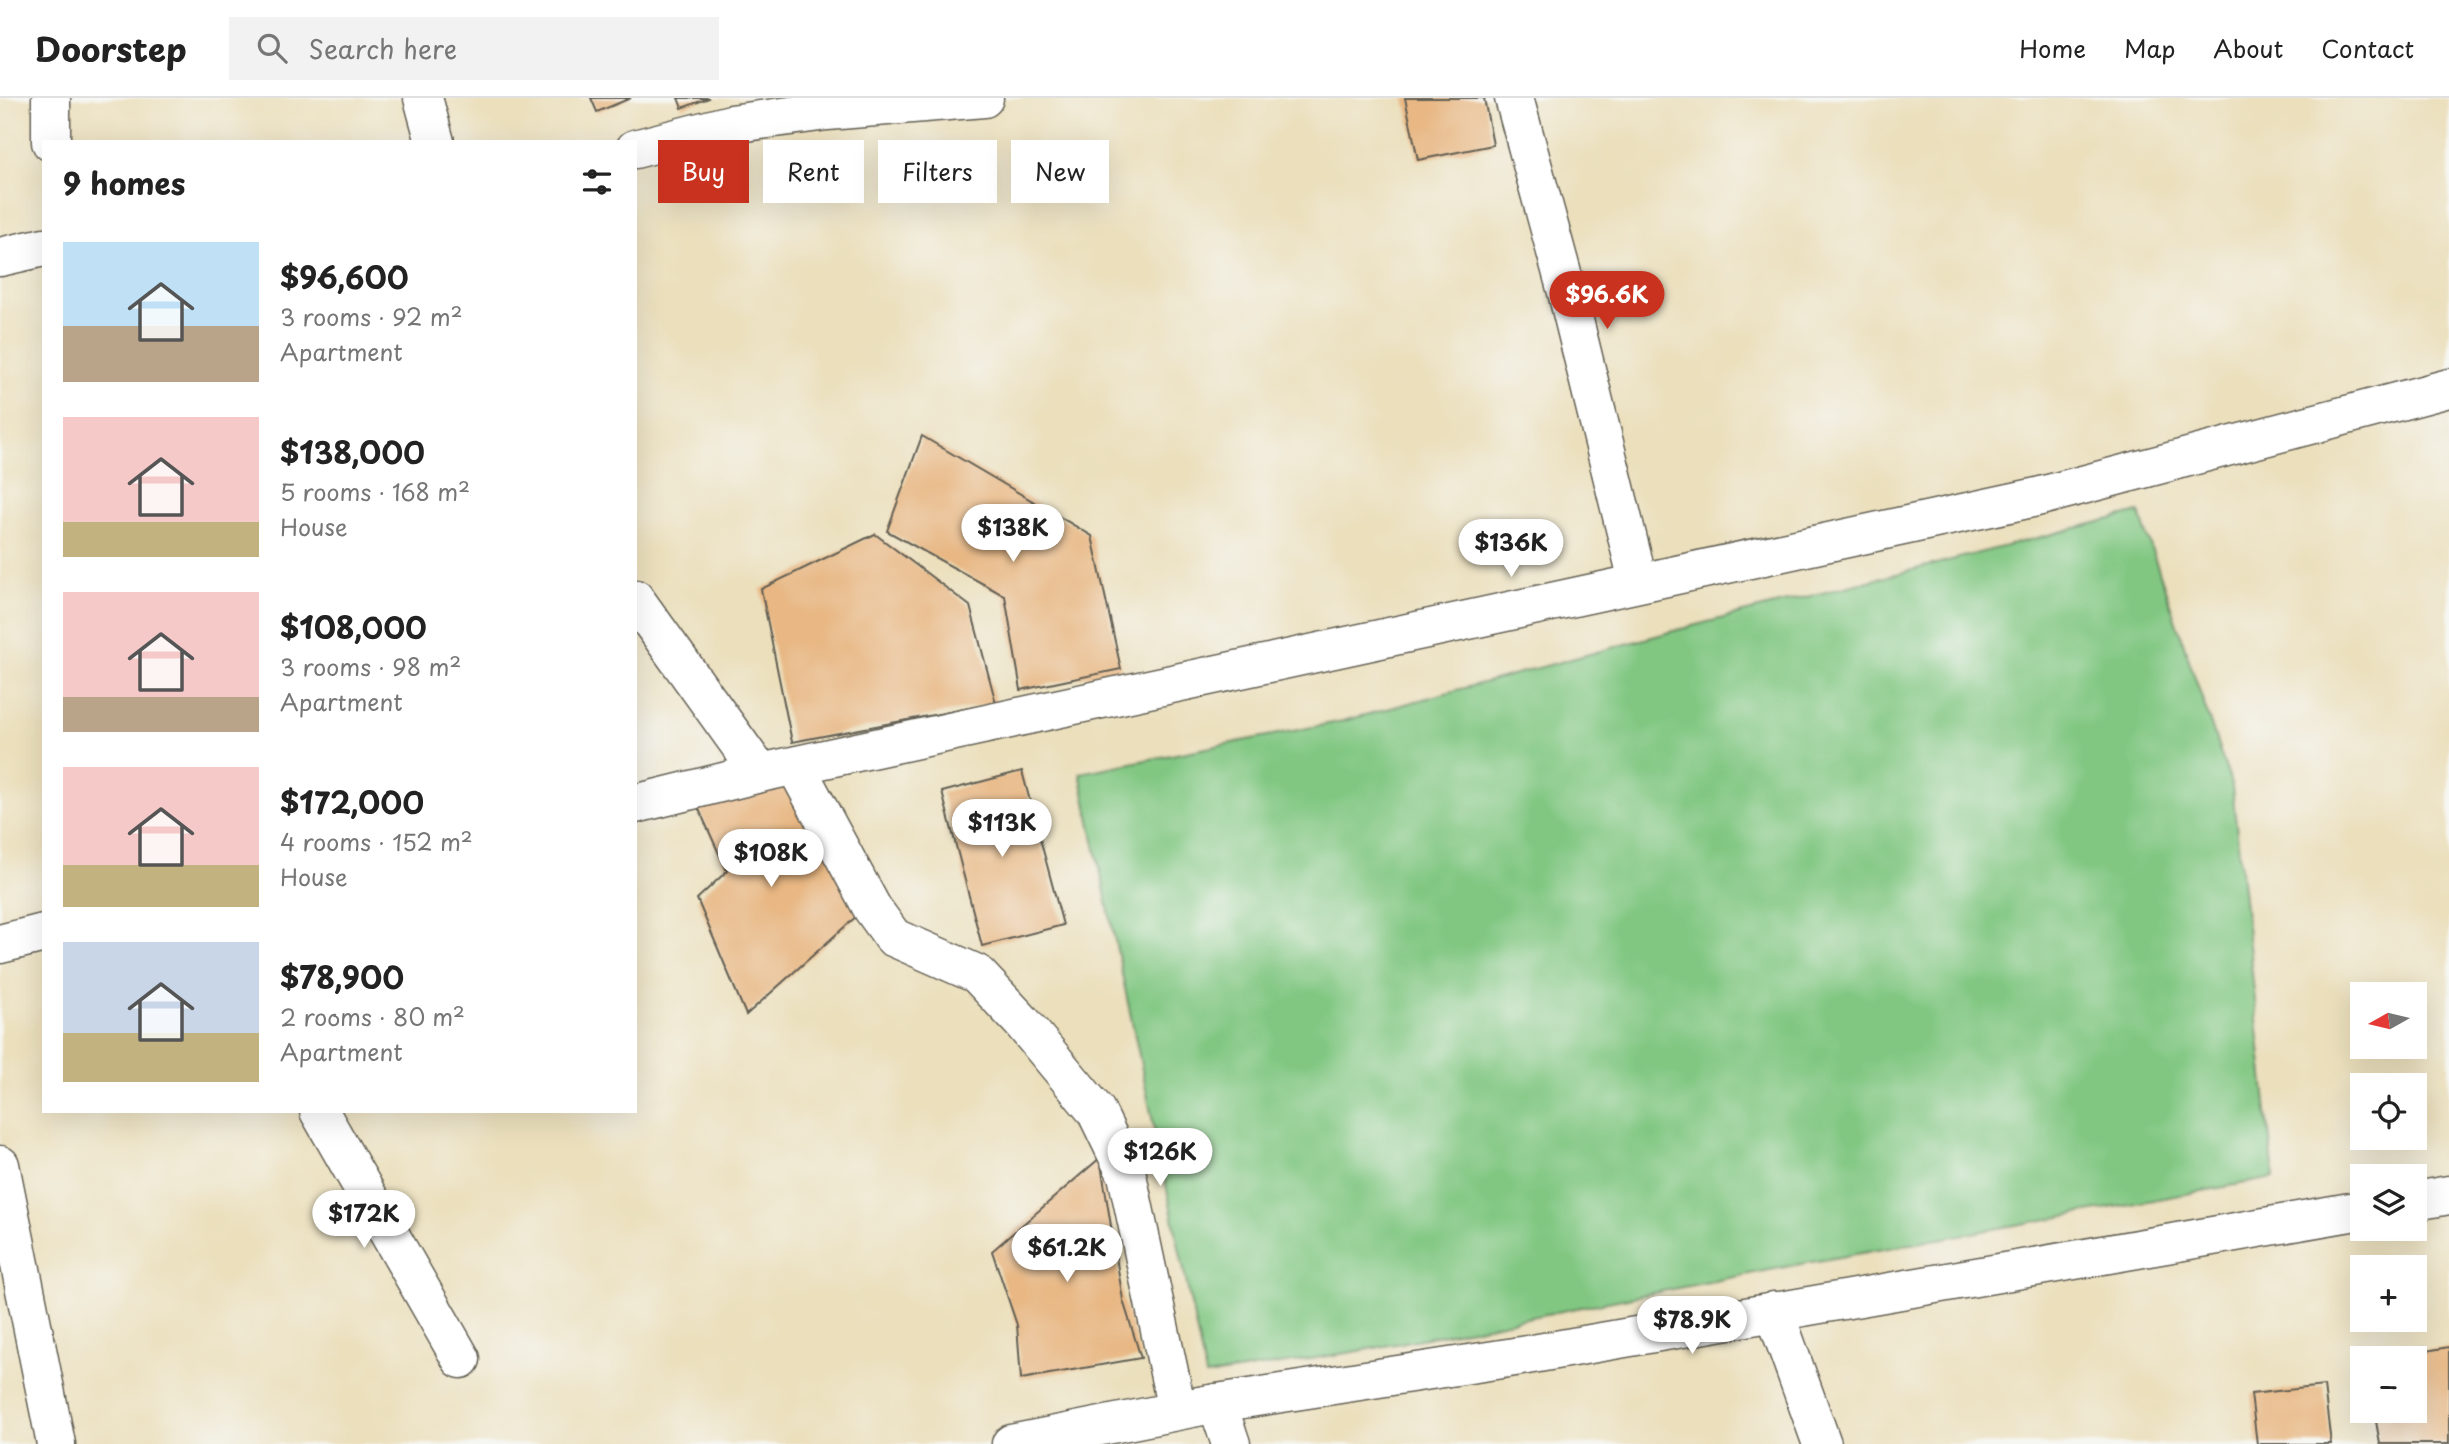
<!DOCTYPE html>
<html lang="en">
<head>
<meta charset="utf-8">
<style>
  :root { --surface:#fff; --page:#f2f2f2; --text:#222; --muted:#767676; --line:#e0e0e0; --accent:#c8321e }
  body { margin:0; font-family:"Playpen Sans",sans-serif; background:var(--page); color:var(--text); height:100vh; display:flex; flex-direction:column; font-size:26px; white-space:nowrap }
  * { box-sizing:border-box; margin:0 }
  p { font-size:23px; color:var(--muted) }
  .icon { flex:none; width:38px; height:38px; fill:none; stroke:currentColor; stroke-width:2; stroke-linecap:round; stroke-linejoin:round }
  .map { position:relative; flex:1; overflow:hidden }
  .sheet { position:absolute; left:42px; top:42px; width:595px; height:973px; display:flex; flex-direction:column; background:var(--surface); border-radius:0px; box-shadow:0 7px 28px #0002 }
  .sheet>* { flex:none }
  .hud { position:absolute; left:658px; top:42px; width:665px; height:63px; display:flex; gap:14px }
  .needle { width:46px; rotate:262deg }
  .tools { position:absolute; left:2350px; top:884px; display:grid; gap:14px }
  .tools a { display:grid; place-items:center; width:77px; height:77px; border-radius:0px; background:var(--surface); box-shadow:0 7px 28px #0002; font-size:35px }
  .price { position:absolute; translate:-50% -60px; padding:0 16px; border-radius:24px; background:#fff; color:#222; font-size:23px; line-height:46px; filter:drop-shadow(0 2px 4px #0008) }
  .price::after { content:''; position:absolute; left:50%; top:42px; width:21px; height:16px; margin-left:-10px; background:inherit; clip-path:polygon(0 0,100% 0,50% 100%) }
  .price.selected { background:var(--accent); color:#fff }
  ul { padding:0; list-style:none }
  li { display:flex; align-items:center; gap:21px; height:175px; padding:0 21px }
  li span { display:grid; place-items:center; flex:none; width:196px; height:140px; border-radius:0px; color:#555 }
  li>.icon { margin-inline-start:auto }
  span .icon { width:84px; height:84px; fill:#fffc; stroke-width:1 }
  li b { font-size:30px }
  h2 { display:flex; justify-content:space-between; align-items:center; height:84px; padding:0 21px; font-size:30px }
  .tag { padding:0 24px; border-radius:0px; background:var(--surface); box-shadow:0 7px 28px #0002; font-size:24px; line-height:63px }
  .tag.selected { background:var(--accent); color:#fff }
  header { display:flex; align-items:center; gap:42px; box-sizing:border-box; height:98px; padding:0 35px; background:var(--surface); border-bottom:2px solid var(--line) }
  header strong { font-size:33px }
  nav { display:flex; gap:38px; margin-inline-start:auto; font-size:24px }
  .search { width:490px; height:63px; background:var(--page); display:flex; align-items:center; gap:18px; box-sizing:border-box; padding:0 24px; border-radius:0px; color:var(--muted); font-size:26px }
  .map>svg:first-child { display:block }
  .green { fill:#81c782; stroke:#4e724f; stroke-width:2 }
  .building { fill:#e8b783 }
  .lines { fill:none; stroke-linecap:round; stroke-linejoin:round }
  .street-casing { stroke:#646054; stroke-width:41 }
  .street { stroke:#fff; stroke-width:38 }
</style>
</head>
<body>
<header>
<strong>Doorstep</strong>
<div class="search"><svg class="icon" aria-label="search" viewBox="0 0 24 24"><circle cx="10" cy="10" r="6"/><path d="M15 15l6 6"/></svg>Search here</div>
<nav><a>Home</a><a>Map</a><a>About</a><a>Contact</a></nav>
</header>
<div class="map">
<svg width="2449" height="1346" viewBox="0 0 2449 1346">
  <rect width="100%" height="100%" fill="#f6f6f2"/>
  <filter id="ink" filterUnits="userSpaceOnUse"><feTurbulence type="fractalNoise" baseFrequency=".0143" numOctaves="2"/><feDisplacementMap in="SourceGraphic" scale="14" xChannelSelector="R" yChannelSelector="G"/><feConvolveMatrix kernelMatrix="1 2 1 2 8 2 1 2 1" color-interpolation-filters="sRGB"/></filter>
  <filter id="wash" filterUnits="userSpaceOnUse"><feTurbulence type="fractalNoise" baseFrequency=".00686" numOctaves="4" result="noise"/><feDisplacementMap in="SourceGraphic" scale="28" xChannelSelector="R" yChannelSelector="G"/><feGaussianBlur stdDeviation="1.57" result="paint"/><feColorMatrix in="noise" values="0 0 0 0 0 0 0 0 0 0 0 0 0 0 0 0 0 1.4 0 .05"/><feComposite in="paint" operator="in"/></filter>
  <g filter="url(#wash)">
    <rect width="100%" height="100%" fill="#ebdfbc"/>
    <path class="green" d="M 2139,414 L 2232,689 L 2274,1080 L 1790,1168 L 1365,1252 L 1206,1278 L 1080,675 L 1343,623 L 1696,527 Z"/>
    <g id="blocks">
      <g class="building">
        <path d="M 591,0 L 631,0 L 597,14 Z"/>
        <path d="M 678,0 L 709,0 L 682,10 Z"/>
        <path d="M 1405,0 L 1484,0 L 1493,47 L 1418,62 Z"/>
        <path d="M 922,338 L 1092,438 L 1121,571 L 1021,592 L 1005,498 L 887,433 Z"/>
        <path d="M 875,436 L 970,508 L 996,605 L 792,644 L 761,491 Z"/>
        <path d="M 1022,673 L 1063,827 L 982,848 L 942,694 Z"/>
        <path d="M 798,686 L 859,816 L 746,917 L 697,801 L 727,773 L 697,707 Z"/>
        <path d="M 1100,1060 L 1123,1202 L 1141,1260 L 1021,1281 L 1017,1227 L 992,1153 Z"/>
        <path d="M 2449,1249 L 2449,1346 L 2380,1346 L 2374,1312 L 2415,1312 L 2415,1260 L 2392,1259 Z"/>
        <path d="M 2324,1288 L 2331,1346 L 2257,1346 L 2251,1296 Z"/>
      </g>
    </g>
  </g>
  <g filter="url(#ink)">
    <use href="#blocks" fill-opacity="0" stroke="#646054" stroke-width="2"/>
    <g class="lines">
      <defs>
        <g id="street">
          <path d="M 51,0 L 51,44"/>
          <path d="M 423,0 L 435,44"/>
          <path d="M 1514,0 L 1567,194 L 1638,483"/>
          <path d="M 635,51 L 731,26 L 827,13 L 984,0"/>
          <path d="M 0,159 L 44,149"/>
          <path d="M 635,501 L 760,675 L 2037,399 L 2449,290"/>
          <path d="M 796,669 L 872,810 L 893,839 L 977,876 L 1022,924 L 1096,1013 L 1127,1077 L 1177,1312 L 1217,1305 L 1231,1346"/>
          <path d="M 635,706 L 760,675"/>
          <path d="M 0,846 L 44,835"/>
          <path d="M 319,1013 L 461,1261"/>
          <path d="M 0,1067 L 56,1346"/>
          <path d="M 2415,1103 L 2449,1097"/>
          <path d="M 1774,1213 L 1822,1346"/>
          <path d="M 1011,1346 L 1217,1305 L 1521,1258 L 2362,1112"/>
        </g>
      </defs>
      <use href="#street" class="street-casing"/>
      <use href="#street" class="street"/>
    </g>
  </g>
</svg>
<div class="tools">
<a><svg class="needle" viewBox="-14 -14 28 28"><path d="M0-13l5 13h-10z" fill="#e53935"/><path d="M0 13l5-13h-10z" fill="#767676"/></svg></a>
<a><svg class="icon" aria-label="locate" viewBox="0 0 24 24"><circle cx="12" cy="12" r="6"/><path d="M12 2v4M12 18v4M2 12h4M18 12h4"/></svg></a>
<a><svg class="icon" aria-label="layers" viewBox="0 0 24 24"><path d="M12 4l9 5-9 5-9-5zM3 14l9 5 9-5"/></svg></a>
<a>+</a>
<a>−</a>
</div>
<b class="price selected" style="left:1607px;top:233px">$96.6K</b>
<b class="price" style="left:1013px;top:466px">$138K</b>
<b class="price" style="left:1511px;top:481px">$136K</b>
<b class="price" style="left:1002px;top:761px">$113K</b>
<b class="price" style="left:771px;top:791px">$108K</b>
<b class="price" style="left:1160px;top:1090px">$126K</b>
<b class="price" style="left:364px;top:1152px">$172K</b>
<b class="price" style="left:1067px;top:1186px">$61.2K</b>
<b class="price" style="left:1692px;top:1258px">$78.9K</b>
<div class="hud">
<a class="tag selected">Buy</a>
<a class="tag">Rent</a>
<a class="tag">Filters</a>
<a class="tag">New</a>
</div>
<section class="sheet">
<h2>9 homes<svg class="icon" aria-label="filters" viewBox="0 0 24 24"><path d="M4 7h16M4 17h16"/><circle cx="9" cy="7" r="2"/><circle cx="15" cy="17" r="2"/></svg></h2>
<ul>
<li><span style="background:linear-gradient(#bfe0f5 60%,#b9a48a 0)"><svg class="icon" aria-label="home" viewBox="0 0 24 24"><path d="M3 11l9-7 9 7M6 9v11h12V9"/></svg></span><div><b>$96,600</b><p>3 rooms · 92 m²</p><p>Apartment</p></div></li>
<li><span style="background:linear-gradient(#f6c9c9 75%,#c2b280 0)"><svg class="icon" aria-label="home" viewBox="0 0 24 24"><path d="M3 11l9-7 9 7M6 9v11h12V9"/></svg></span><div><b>$138,000</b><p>5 rooms · 168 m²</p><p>House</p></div></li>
<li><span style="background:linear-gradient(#f6c9c9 75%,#b9a48a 0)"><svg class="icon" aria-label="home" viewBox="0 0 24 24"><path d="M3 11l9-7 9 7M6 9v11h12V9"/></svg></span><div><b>$108,000</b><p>3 rooms · 98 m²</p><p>Apartment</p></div></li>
<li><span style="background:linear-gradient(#f6c9c9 70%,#c2b280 0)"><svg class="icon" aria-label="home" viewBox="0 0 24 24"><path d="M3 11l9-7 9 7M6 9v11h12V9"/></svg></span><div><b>$172,000</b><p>4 rooms · 152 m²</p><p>House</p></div></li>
<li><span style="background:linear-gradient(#c9d6e8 65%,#c2b280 0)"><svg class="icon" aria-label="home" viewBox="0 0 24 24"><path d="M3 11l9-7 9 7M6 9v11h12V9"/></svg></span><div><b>$78,900</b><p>2 rooms · 80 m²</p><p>Apartment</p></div></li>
</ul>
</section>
</div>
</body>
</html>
